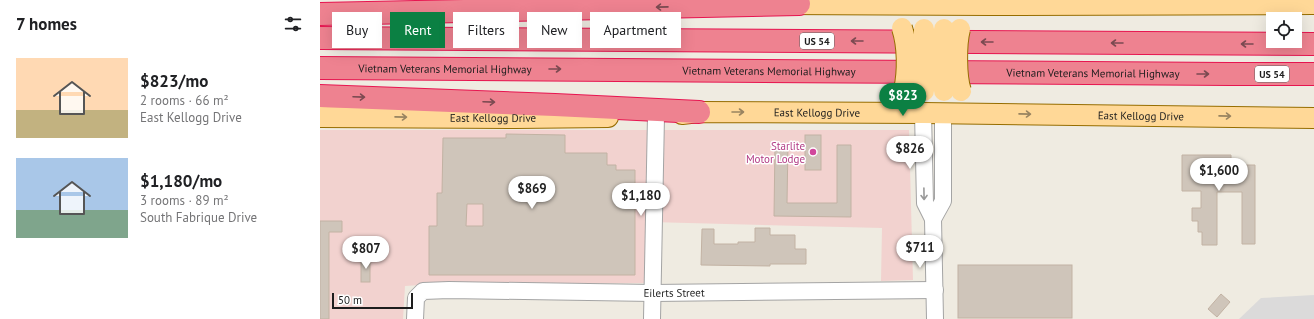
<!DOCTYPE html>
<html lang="en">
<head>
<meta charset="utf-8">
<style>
  :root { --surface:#fff; --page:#f2f2f2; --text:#202124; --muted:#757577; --accent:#0b8043 }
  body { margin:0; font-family:"PT Sans",sans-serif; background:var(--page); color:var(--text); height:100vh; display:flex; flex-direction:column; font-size:15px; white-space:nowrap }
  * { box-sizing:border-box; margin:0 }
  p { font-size:13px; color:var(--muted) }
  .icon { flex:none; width:22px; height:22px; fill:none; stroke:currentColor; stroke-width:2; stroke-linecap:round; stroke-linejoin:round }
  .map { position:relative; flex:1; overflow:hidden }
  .drawer { display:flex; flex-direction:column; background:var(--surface); width:320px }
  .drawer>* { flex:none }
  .banner { position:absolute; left:12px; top:12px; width:380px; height:36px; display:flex; gap:8px }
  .controls { position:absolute; left:946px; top:12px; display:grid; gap:8px }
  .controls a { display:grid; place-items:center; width:36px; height:36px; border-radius:0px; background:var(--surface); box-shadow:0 4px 16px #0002; font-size:20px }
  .scale { position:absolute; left:12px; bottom:10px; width:81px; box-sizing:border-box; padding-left:4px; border:2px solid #1d1d1d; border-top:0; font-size:11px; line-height:14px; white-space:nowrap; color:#1d1d1d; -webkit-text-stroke:3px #fff; paint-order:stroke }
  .price { position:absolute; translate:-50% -34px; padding:0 9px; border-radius:14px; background:#fff; color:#222; font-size:13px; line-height:26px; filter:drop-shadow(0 1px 2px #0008) }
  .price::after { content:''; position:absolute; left:50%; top:24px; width:12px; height:9px; margin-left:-6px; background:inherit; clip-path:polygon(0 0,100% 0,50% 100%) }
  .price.selected { background:var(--accent); color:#fff }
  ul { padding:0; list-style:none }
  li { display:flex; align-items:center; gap:12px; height:100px; padding:0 16px }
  li span { display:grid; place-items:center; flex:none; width:112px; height:80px; border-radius:0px; color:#555 }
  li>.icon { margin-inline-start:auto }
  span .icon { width:48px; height:48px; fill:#fffc; stroke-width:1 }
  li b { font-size:17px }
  h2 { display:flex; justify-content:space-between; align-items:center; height:48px; padding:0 16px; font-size:17px }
  .pill { padding:0 14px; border-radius:0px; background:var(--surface); box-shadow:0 4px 16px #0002; font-size:14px; line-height:36px }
  .pill.selected { background:var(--accent); color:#fff }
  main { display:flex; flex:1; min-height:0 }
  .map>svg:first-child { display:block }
  .residential { fill:#dbdada }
  .commercial { fill:#f2d2cf }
  .building { fill:#cfc5ba; stroke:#c2b2a3; fill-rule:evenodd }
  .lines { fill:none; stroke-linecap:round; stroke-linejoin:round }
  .minor-casing { stroke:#a4a4a4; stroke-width:18 }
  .major-casing { stroke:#966d00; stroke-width:22 }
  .highway-casing { stroke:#e71550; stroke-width:24 }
  .minor { stroke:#fff; stroke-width:16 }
  .major { stroke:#ffd897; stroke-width:20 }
  .highway { stroke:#ee8290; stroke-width:22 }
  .major-bridge-casing { stroke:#966d00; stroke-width:22; stroke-linecap:butt }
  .major-bridge { stroke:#ffd897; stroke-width:20 }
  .oneway { stroke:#7b4a51 }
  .oneway2 { stroke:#998460 }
  .oneway3 { stroke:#999 }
  .hotel-dot { fill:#d1479c; stroke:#fff; stroke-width:1.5 }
  .labels { text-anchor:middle; stroke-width:3; stroke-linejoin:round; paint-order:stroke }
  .shield { fill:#fff; stroke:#616161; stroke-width:1 }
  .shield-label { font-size:10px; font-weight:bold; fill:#1d1d1d }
  .street-label { font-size:11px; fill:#1d1d1d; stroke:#fff }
  .hotel-label { font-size:11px; fill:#b23c85; stroke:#fff; text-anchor:end }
</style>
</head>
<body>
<main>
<section class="drawer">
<h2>7 homes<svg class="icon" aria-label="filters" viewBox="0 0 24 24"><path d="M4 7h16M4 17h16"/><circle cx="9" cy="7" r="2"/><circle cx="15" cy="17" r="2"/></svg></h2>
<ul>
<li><span style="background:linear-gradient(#ffd9b3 65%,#c2b280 0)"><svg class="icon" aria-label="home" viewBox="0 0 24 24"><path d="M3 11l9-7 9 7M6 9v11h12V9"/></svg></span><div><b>$823/mo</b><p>2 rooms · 66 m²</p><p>East Kellogg Drive</p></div></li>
<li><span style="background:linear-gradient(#a9c7e8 65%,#7fa58c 0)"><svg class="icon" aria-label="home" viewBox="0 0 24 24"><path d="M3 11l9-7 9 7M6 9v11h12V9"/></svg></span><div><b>$1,180/mo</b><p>3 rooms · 89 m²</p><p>South Fabrique Drive</p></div></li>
</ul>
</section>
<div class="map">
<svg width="994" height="319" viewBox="0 0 994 319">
  <rect width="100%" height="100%" fill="#efebe1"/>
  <path class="residential" d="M 994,295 L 994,319 L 919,319 L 941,298 Z"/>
  <path class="commercial" d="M 0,130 L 589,130 L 593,280 L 561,281 L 562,228 L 330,222 L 327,283 L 116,284 L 85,286 L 83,319 L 0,319 Z"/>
  <g class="building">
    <path d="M 186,134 L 245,135 L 245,153 L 287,153 L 287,165 L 296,165 L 296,170 L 315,170 L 315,275 L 109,275 L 109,226 L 117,226 L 117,193 L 122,193 L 123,138 L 186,138 ZM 147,204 L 163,204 L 163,226 L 146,226 Z"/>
    <rect x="485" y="135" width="16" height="35"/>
    <path d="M 455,144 L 468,144 L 467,203 L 517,203 L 517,145 L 531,145 L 531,217 L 454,216 Z"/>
    <path d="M 862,155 L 911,155 L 911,165 L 935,165 L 935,244 L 922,244 L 922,192 L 897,192 L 897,245 L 882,245 L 882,232 L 878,232 L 878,221 L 872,221 L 872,208 L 881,208 L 881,191 L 862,191 Z"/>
    <path d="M 0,221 L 22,221 L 22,232 L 9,232 L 9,319 L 0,319 Z"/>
    <path d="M 435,228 L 450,228 L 450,235 L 475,235 L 475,249 L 486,249 L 486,264 L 450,264 L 450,266 L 381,265 L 382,229 L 394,229 L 394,244 L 418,244 L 418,242 L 435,242 Z"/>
    <rect x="41" y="257" width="9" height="25"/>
    <rect x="638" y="265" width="114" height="53"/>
    <path d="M 901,294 L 910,302 L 897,317 L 888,309 Z"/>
  </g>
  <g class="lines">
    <defs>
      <g id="minor">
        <path d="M 603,113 L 605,203 L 613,219 L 615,319"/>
        <path d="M 613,219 L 623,201 L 623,113"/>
        <path id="s1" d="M 95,319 L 96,298 L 103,291 L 129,290 L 333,293 L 615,290"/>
        <path d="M 332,319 L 336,116"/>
      </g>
      <g id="major">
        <path d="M 462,4 L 669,5 L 994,4"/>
        <path id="s2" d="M 362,114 L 379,112 L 603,113 L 994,118"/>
        <path id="s3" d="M 0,117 L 196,118 L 288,117"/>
      </g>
      <g id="highway">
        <path d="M 0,14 L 479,4"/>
        <path d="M 0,38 L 994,44"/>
        <path id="s4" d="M 0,68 L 909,74 L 994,74"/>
        <path d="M 0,96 L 235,105 L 379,112"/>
      </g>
    </defs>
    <use href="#minor" class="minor-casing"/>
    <use href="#major" class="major-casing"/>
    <use href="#highway" class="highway-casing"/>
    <use href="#minor" class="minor"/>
    <use href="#major" class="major"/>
    <use href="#highway" class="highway"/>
    <defs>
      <g id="major-bridge">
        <path d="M 582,28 C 588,46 588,72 584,90"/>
        <path d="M 640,29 C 636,44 636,77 641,91"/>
        <path d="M 604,91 L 604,29"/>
        <path d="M 624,91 L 624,29"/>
      </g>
    </defs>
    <use href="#major-bridge" class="major-bridge-casing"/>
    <use href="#major-bridge" class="major-bridge"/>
  </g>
  <defs><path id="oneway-shaft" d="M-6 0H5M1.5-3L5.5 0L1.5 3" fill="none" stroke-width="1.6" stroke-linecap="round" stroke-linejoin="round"/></defs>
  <g class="oneway">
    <use href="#oneway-shaft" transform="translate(342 7) rotate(179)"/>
    <use href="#oneway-shaft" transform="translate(537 41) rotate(-180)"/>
    <use href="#oneway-shaft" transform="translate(667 42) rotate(-180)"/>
    <use href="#oneway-shaft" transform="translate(797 43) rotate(-180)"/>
    <use href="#oneway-shaft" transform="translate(927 44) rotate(-180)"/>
    <use href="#oneway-shaft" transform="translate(235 69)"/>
    <use href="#oneway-shaft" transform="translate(883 74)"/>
    <use href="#oneway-shaft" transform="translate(39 97) rotate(2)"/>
    <use href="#oneway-shaft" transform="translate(169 102) rotate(2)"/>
  </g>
  <g class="oneway2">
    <use href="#oneway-shaft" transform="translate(418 112)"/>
    <use href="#oneway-shaft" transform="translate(705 114) rotate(1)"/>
    <use href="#oneway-shaft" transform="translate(905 116) rotate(1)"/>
    <use href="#oneway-shaft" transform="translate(81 117) rotate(1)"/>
  </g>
  <use class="oneway3" href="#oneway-shaft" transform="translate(604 194) rotate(89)"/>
  <circle class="hotel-dot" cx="493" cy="152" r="4"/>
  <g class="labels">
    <g class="shield">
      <rect x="480" y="33" width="34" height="16" rx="3"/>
      <rect x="935" y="66" width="34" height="16" rx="3"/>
    </g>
    <g class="shield-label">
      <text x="497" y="45">US 54</text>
      <text x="952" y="78">US 54</text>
    </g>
    <g class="street-label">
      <text dy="4" stroke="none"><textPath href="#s4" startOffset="125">Vietnam Veterans Memorial Highway</textPath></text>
      <text dy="4" stroke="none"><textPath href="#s4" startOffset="449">Vietnam Veterans Memorial Highway</textPath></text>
      <text dy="4" stroke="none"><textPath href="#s4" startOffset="773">Vietnam Veterans Memorial Highway</textPath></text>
      <text dy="4" stroke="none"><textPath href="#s2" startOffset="135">East Kellogg Drive</textPath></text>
      <text dy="4" stroke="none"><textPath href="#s2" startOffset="459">East Kellogg Drive</textPath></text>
      <text dy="4" stroke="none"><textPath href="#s3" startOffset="173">East Kellogg Drive</textPath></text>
      <text dy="4" stroke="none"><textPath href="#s1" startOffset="282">Eilerts Street</textPath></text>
    </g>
    <g class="hotel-label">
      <text x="485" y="150">Starlite<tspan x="485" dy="13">Motor Lodge</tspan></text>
    </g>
  </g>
</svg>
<div class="controls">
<a><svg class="icon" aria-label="locate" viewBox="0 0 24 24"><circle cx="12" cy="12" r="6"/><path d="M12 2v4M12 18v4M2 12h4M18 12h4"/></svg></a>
</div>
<div class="scale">50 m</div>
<b class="price selected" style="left:583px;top:117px">$823</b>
<b class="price" style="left:590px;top:170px">$826</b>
<b class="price" style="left:899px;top:192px">$1,600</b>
<b class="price" style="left:212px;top:210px">$869</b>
<b class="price" style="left:321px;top:217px">$1,180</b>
<b class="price" style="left:600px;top:269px">$711</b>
<b class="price" style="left:46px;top:270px">$807</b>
<div class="banner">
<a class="pill">Buy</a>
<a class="pill selected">Rent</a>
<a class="pill">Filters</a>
<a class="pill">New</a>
<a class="pill">Apartment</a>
</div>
</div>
</main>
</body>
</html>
